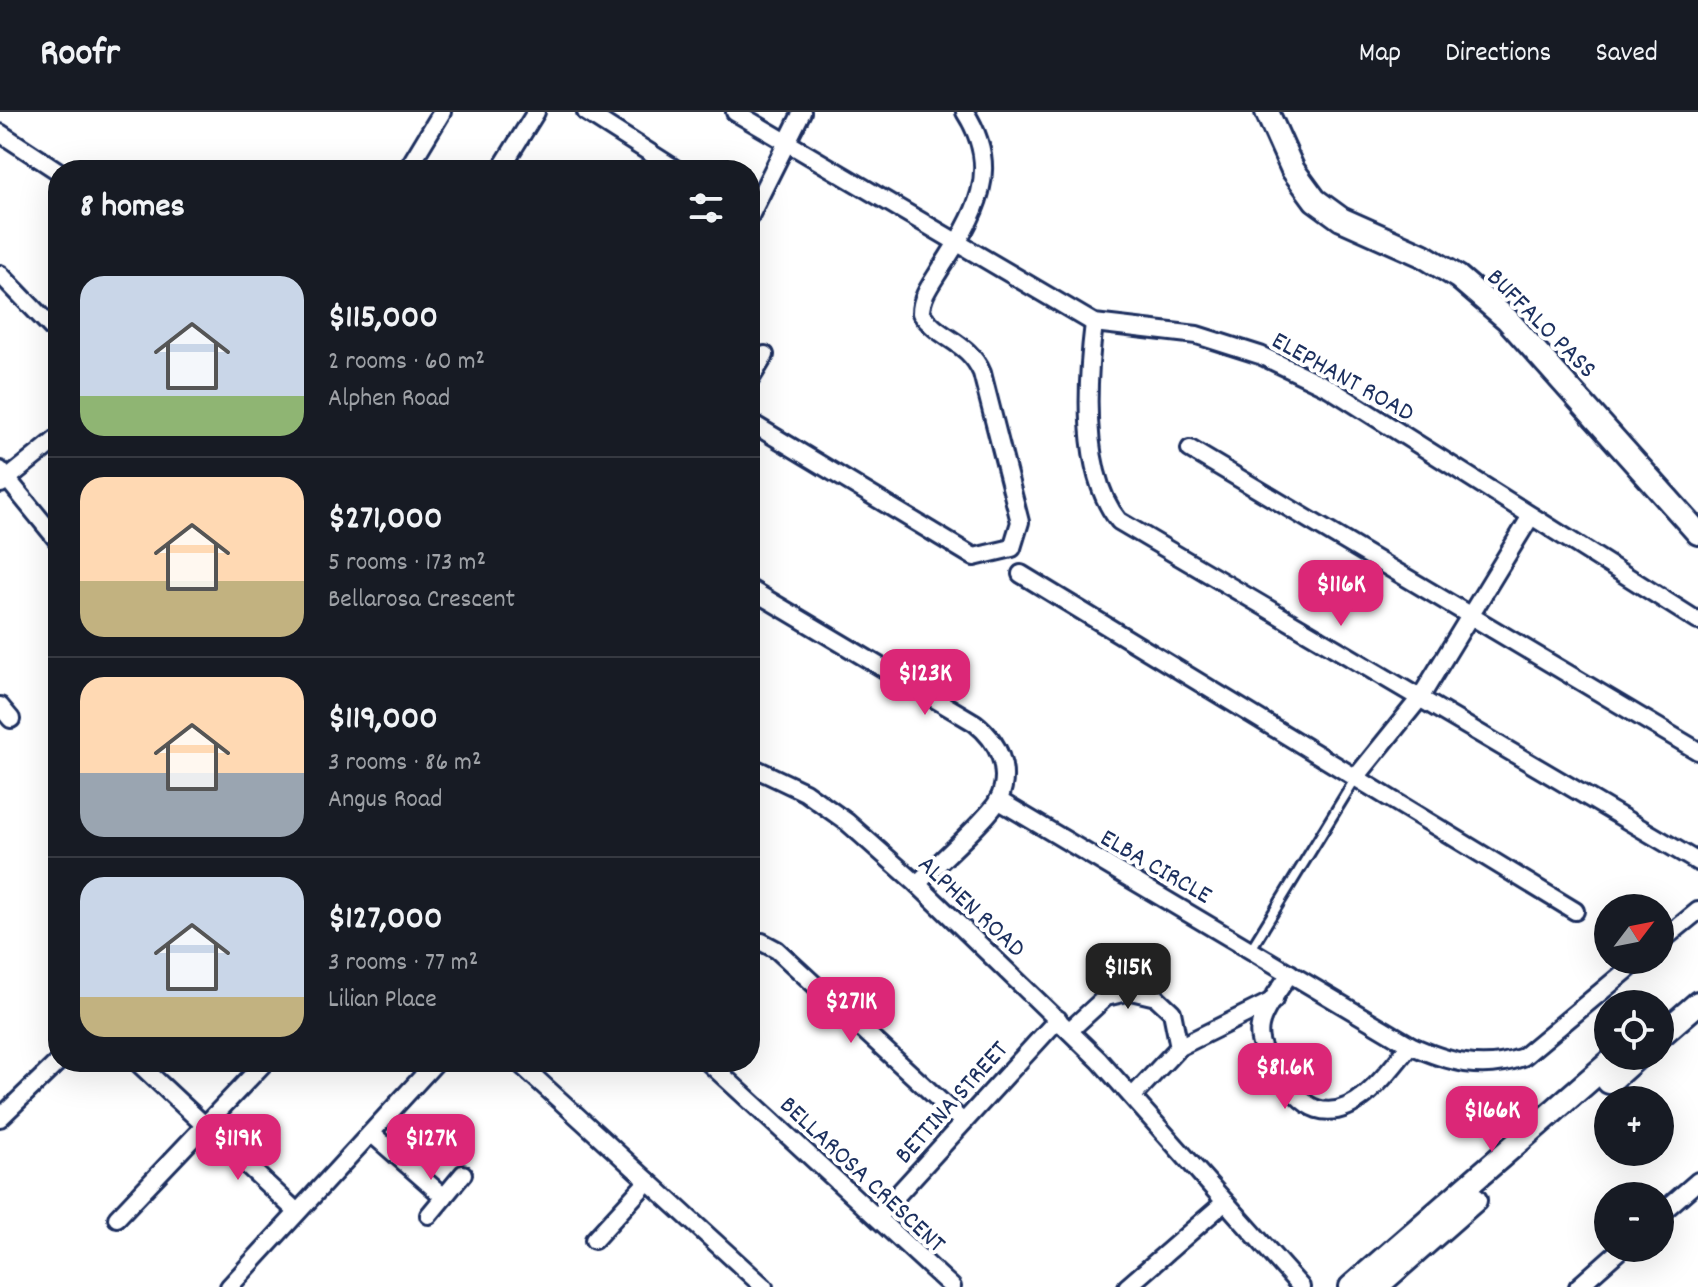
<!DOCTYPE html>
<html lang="en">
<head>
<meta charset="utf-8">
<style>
  :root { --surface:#171b24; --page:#242831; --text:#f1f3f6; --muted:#9ea1a6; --line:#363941; --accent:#db2777 }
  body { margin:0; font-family:Dekko,sans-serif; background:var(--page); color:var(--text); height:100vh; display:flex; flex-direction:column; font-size:30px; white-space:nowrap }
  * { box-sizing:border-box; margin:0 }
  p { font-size:26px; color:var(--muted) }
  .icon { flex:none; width:44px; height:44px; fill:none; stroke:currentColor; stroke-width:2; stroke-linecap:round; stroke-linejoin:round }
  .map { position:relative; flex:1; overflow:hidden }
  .side { position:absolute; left:48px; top:48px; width:712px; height:912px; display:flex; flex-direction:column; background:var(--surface); border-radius:32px; box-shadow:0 8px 32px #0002 }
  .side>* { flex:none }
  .needle { width:52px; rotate:58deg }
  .buttons { position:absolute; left:1594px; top:782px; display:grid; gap:16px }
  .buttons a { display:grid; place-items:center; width:80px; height:80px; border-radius:50%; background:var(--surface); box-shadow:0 8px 32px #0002; font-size:40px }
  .price { position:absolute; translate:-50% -68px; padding:0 18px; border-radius:16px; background:var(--accent); color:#fff; font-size:26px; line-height:52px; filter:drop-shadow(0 2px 4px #0008) }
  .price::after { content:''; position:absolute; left:50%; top:48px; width:24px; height:18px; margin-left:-12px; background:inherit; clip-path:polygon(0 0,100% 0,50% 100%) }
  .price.on { background:#222; color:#fff }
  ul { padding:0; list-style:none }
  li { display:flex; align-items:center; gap:24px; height:200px; padding:0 32px }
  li+li { border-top:2px solid var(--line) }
  li span { display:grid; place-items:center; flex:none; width:224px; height:160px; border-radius:24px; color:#555 }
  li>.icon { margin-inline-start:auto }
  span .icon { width:96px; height:96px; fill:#fffc; stroke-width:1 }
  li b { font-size:34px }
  h2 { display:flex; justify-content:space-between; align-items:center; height:96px; padding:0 32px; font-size:34px }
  header { display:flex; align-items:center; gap:48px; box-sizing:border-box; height:112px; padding:0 40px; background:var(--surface); border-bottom:2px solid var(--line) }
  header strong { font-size:38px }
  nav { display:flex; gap:44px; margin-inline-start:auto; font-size:28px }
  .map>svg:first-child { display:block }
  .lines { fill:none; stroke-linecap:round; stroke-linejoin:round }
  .service-casing { stroke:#1b2f5e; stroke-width:14 }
  .minor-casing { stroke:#1b2f5e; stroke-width:22 }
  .secondary-casing { stroke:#1b2f5e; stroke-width:28 }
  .service { stroke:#fff; stroke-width:8 }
  .minor { stroke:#fff; stroke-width:16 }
  .secondary { stroke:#fff; stroke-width:22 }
  .labels { text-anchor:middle; stroke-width:8; stroke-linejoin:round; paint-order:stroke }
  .street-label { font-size:26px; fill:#1b2f5e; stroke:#fff }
</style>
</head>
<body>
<header>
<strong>Roofr</strong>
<nav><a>Map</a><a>Directions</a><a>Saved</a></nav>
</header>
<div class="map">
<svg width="1698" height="1175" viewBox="0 0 1698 1175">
  <rect width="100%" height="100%" fill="#fff"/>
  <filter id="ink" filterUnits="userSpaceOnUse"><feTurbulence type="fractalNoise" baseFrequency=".0125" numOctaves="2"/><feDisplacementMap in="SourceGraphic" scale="16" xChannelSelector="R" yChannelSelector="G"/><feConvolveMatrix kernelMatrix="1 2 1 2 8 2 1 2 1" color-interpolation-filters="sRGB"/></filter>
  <g filter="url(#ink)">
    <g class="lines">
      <defs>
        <path id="service" d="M 1251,837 L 1357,664"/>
        <g id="minor">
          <path d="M 586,0 L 677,58"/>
          <path d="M 735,0 L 1094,211 L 1197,223 L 1260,243 L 1329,276 L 1698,509"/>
          <path d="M 0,21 L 58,59"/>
          <path d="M 407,58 L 442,0"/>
          <path d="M 500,58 L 536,0"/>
          <path d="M 750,104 L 802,0"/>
          <path d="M 0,162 L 58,222"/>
          <path d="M 1094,211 C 1087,268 1080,362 1119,409 L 1698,750"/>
          <path d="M 750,268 L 765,243"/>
          <path d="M 750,310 L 974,445 L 1012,436 L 1020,410 L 982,261 C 968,228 939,228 921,201 C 921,184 932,171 941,156 C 975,103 1003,59 965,0"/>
          <path d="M 1190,337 L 1698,639"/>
          <path d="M 0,358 L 58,429"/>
          <path d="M 1,372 L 58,326"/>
          <path d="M 1021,462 L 1575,799"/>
          <path d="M 750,477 L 975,611 C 998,629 1012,658 999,687 C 991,704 934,755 917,772"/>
          <path d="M 0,594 L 11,607"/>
          <path d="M 750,654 L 805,680 L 847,710 L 917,772 L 1099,948 L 1301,1175"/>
          <path d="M 1357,664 L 1420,586 L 1531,404"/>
          <path d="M 998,688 L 1410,933 C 1448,950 1482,960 1523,945 L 1639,848"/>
          <path d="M 750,830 L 762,830 L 777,838 L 963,1010"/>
          <path d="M 1660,830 L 1698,799"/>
          <path d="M 1290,861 C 1281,876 1263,897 1260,914 C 1256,933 1269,950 1281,964 C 1290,976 1302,992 1317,997 C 1355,1009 1390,958 1410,933"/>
          <path d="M 1070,918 L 1106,885 L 1131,879 L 1156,885 L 1172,900 L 1179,935"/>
          <path d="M 137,950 L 296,1099"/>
          <path d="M 518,950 L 764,1175"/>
          <path d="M 708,950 L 952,1175"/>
          <path d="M 1133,984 L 1179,935 L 1274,888"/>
          <path d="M 0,1006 L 58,950"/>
          <path d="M 371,1021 L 444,1085"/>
          <path d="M 1660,1102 L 1698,1069"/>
          <path d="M 429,1103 L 463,1062"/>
          <path d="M 878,1104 L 1058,907"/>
          <path d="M 117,1106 L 265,950"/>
          <path d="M 594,1128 L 648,1069"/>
          <path d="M 229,1175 L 436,950"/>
          <path d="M 1127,1175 L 1225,1090"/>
          <path d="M 1578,1175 L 1622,1136"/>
        </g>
        <g id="secondary">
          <path d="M 1267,0 L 1293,58 L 1315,88 L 1341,107 L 1422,143 L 1458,165 L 1507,207 L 1698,421"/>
          <path d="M 1660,924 L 1698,891"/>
          <path d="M 1609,970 L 1638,944"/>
          <path d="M 1351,1175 L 1617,944"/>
          <path d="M 1376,1175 L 1475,1088"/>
        </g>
      </defs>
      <use href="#service" class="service-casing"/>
      <use href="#minor" class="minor-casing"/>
      <use href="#secondary" class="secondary-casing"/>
      <use href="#service" class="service"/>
      <use href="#minor" class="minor"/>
      <use href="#secondary" class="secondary"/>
    </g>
  </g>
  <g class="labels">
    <g class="street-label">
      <text transform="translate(1543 210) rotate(45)" y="9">BUFFALO PASS</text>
      <text transform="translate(1344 263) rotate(29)" y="9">ELEPHANT ROAD</text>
      <text transform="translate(1157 753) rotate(30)" y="9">ELBA CIRCLE</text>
      <text transform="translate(973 793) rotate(43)" y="9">ALPHEN ROAD</text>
      <text transform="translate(950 989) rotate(-48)" y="9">BETTINA STREET</text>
      <text transform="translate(864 1061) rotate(43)" y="9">BELLAROSA CRESCENT</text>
    </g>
  </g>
</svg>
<div class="buttons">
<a><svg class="needle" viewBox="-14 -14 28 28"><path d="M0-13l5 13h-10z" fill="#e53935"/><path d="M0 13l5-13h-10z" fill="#9ea1a6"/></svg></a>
<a><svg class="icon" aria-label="locate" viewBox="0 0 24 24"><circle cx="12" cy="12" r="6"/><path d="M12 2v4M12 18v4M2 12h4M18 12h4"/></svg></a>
<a>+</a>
<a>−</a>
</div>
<b class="price" style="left:1341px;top:516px">$116K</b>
<b class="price" style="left:925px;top:605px">$123K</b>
<b class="price on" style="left:1128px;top:899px">$115K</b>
<b class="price" style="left:851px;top:933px">$271K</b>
<b class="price" style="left:1285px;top:999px">$81.6K</b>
<b class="price" style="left:1492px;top:1042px">$166K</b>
<b class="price" style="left:238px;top:1070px">$119K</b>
<b class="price" style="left:431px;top:1070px">$127K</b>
<section class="side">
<h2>8 homes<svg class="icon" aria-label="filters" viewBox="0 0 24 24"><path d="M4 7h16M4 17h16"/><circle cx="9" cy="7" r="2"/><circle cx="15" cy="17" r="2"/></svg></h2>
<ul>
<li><span style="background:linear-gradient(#c9d6e8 75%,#8fb573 0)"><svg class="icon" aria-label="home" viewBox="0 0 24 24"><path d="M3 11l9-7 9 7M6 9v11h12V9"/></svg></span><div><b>$115,000</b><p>2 rooms · 60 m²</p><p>Alphen Road</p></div></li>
<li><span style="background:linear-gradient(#ffd9b3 65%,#c2b280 0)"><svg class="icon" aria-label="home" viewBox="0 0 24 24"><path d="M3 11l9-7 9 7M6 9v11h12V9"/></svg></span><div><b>$271,000</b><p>5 rooms · 173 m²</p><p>Bellarosa Crescent</p></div></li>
<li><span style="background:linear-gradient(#ffd9b3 60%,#9aa5b1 0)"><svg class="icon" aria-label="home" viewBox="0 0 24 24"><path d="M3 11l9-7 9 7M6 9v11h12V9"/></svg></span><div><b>$119,000</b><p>3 rooms · 86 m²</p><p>Angus Road</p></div></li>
<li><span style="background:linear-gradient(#c9d6e8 75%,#c2b280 0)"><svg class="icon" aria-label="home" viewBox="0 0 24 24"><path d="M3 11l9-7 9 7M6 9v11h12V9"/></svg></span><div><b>$127,000</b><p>3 rooms · 77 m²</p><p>Lilian Place</p></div></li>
</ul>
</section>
</div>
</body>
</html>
